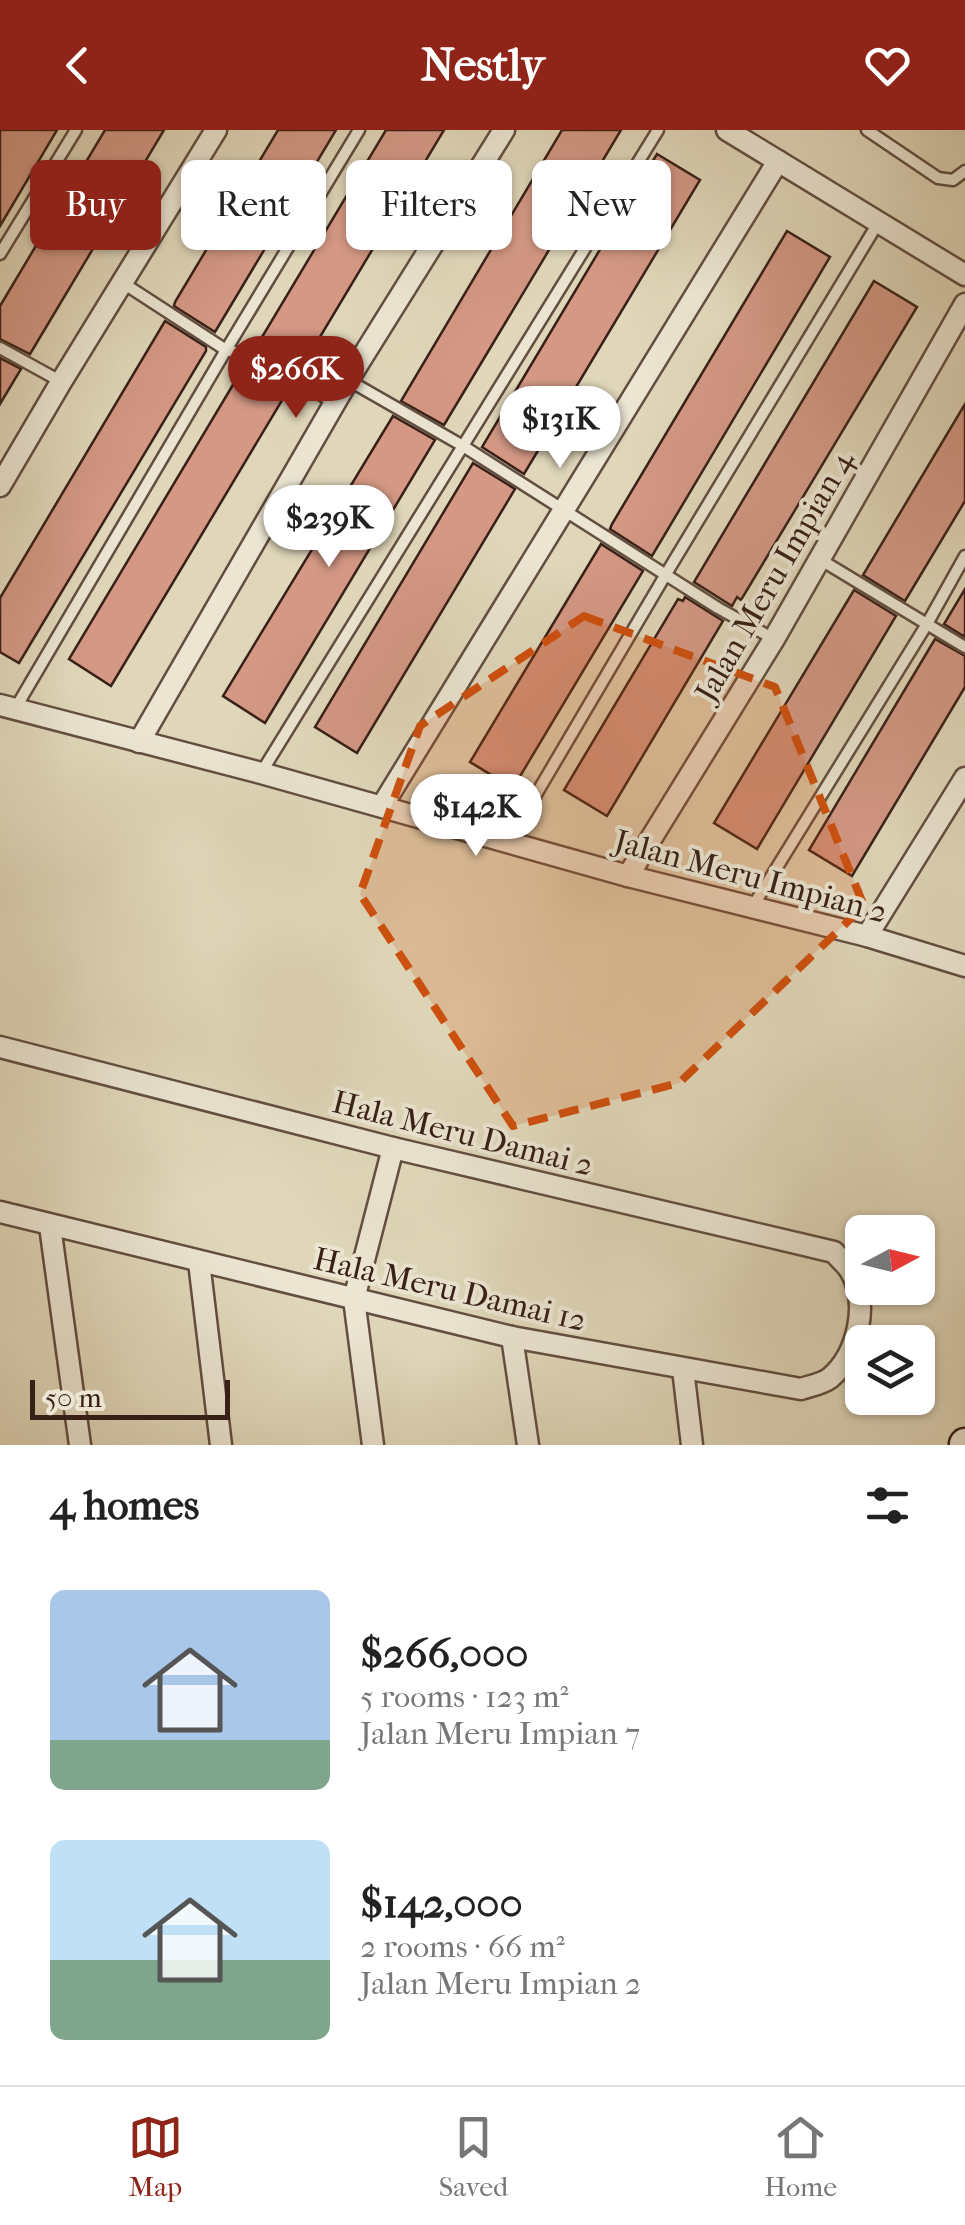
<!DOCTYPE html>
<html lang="en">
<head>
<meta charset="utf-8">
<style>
  :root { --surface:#fff; --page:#f6f6f6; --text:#222; --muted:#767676; --line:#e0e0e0; --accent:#8f2418 }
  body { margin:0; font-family:"IM FELL French Canon",serif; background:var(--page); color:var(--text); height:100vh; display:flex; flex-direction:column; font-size:38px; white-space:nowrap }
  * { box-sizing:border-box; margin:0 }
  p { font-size:32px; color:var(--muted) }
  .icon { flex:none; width:55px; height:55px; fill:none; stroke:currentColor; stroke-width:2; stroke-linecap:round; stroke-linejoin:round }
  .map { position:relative; height:1315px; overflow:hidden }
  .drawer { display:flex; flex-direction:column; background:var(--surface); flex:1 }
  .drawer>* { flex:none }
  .top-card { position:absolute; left:30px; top:30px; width:905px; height:90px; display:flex; gap:20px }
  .needle { width:65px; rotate:83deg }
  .buttons { position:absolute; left:845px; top:1085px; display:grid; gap:20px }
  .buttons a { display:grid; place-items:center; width:90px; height:90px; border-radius:15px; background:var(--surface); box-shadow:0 2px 8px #0004; font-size:50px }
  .scale { position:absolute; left:30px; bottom:25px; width:200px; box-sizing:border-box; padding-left:10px; border:5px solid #382017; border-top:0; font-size:28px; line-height:35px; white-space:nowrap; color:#382017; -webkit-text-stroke:8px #ebe5d2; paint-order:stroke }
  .price { position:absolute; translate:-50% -85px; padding:0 22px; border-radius:35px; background:#fff; color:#222; font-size:32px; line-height:65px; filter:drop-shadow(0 2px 5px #0008) }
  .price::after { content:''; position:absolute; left:50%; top:60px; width:30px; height:22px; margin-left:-15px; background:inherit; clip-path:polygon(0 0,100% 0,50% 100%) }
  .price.selected { background:var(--accent); color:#fff }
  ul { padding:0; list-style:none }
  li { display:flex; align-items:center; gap:30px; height:250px; padding:0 50px }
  li span { display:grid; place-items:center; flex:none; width:280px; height:200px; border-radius:15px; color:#555 }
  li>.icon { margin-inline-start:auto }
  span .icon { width:120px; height:120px; fill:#fffc; stroke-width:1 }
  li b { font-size:42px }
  h2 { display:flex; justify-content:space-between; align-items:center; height:120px; padding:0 50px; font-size:42px }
  .chip { padding:0 35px; border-radius:15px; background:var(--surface); box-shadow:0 2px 8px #0004; font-size:35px; line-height:90px }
  .chip.selected { background:var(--accent); color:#fff }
  header { display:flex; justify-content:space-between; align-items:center; height:130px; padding:0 50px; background:var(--accent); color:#fff; font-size:45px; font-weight:700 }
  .dock { display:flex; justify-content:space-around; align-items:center; height:140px; border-top:2px solid var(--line); background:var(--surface); font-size:28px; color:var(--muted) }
  .dock a { display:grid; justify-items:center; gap:5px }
  .dock .selected { color:var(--accent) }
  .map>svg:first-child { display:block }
  .building { fill:#d49885; stroke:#382017; stroke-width:2.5 }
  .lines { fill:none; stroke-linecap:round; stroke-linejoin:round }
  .service-casing { stroke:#624e40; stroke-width:15 }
  .minor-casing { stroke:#624e40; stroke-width:25 }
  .secondary-casing { stroke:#382017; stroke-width:35 }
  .service { stroke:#ebe5d2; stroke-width:10 }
  .minor { stroke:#ebe5d2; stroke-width:20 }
  .secondary { stroke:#ebe5d2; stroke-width:30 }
  .marked { fill:#ce500e; fill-opacity:0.2; stroke:#ce500e; stroke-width:8; stroke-dasharray:20 12; stroke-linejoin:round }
  .labels { text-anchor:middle; stroke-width:8; stroke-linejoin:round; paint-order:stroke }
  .street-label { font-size:32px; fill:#382017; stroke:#ebe5d2 }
</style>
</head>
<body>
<header><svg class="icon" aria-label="back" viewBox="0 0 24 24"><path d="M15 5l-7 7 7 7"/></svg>Nestly<svg class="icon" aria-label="heart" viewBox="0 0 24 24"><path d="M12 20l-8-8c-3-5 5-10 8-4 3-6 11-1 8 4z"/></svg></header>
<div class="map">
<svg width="965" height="1315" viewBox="0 0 965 1315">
  <rect width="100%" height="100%" fill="#e0d7ba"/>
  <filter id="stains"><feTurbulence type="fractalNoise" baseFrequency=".002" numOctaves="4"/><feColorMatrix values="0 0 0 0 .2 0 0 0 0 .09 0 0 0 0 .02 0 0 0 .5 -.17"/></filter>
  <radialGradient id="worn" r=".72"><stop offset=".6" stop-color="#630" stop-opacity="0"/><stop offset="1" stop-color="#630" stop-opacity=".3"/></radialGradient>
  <g class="building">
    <path d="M 0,0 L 57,0 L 0,96 Z"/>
    <path d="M 105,0 L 164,0 L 30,224 L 0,209 L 0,176 Z"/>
    <path d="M 278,0 L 336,0 L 215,202 L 174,176 L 175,172 Z"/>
    <path d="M 386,0 L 444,0 L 299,242 L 256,217 Z"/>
    <path d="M 562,0 L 621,0 L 444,295 L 401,271 Z"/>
    <path d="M 657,24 L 700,50 L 524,344 L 482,317 Z"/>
    <path d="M 787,101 L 830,127 L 652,426 L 610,399 L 612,394 Z"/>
    <path d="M 874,151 L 917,177 L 741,470 L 737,467 L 732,476 L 694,452 Z"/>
    <path d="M 165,191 L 206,217 L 206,221 L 19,533 L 0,522 L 0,468 Z"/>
    <path d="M 0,228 L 21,239 L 0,274 Z"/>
    <path d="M 246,233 L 290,257 L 111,556 L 69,529 Z"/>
    <path d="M 965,274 L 965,371 L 905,471 L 863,445 Z"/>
    <path d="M 393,286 L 435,310 L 265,593 L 223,566 Z"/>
    <path d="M 473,333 L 515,359 L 357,623 L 315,597 Z"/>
    <path d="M 601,414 L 643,441 L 513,658 L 470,632 Z"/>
    <path d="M 965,459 L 965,507 L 944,494 Z"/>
    <path d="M 854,460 L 896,486 L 757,719 L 714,693 Z"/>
    <path d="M 685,467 L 723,491 L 607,686 L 564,660 L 678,469 L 683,471 Z"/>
    <path d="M 935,509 L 965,526 L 965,557 L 852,746 L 809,720 Z"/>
  </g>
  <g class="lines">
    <defs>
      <g id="service">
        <path d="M 867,0 L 938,48 L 953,50 L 965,41"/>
        <path d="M 0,124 L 76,0"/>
        <path d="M 123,153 L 226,220 L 254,226 L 335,273"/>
        <path d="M 0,218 L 60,251"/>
        <path d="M 348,250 L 463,316 L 718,478 L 774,509"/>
        <path d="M 821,430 L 965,517"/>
        <path d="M 15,579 L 226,220 L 359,0"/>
        <path d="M 261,643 L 658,0"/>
        <path d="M 508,712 L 666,444 L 878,93"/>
        <path d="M 753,776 L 927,494 L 965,426"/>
      </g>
      <g id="minor">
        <path d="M 727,0 L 965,145"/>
        <path d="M 0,356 L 61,252 L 216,0"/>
        <path d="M 0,575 L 261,643 L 628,746 L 867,806 L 965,836"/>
        <path d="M 139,612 L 348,250 L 504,0"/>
        <path d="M 382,676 L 778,31"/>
        <path d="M 628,746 L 774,509 L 965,174"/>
        <path d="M 867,806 L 965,648"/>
        <path d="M 0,917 L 393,1018 L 834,1122 C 839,1128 846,1134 850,1140 C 870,1173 858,1224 830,1248 C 822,1254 810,1256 801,1259 L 512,1207 L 0,1082"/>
        <path d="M 50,1096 L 80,1315"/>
        <path d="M 199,1132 L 221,1315"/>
        <path d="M 512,1207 L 528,1315"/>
        <path d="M 683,1239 L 692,1315"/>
        <path d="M 373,1315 L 354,1169 L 393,1018"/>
      </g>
      <path id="secondary" d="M 965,1315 L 965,1314"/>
    </defs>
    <use href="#service" class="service-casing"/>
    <use href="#minor" class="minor-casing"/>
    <use href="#secondary" class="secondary-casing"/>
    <use href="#service" class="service"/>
    <use href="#minor" class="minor"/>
    <use href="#secondary" class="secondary"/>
  </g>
  <path class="marked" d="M 584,486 L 775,557 L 864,776 L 679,953 L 513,996 L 360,764 L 420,596 Z"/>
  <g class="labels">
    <g class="street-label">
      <text transform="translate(774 446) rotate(-60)" y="11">Jalan Meru Impian 4</text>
      <text transform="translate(751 746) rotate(15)" y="11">Jalan Meru Impian 2</text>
      <text transform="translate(463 1003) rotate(14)" y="11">Hala Meru Damai 2</text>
      <text transform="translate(450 1159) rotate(13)" y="11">Hala Meru Damai 12</text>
    </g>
  </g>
  <rect width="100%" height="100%" filter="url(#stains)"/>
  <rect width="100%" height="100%" fill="url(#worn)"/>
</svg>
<div class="buttons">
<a><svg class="needle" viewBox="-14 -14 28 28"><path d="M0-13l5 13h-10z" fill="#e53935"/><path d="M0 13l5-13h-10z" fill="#767676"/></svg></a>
<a><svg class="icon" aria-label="layers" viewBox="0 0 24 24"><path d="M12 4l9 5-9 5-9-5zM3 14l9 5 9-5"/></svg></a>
</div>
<div class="scale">50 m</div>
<b class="price selected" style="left:296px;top:291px">$266K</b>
<b class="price" style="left:560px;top:341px">$131K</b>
<b class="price" style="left:329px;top:440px">$239K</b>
<b class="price" style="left:476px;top:729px">$142K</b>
<div class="top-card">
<a class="chip selected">Buy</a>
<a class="chip">Rent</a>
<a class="chip">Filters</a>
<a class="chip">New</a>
</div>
</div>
<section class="drawer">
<h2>4 homes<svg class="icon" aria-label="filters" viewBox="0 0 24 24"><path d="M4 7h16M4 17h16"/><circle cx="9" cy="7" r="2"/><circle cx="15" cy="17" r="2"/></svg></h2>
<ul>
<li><span style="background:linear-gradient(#a9c7e8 75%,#7fa58c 0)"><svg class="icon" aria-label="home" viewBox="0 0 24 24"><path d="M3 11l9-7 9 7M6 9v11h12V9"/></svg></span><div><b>$266,000</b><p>5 rooms · 123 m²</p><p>Jalan Meru Impian 7</p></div></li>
<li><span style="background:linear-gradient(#bfe0f5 60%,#7fa58c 0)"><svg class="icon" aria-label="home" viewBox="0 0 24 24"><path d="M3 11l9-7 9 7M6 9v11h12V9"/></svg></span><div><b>$142,000</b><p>2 rooms · 66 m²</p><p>Jalan Meru Impian 2</p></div></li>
</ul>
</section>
<nav class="dock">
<a class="selected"><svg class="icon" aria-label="map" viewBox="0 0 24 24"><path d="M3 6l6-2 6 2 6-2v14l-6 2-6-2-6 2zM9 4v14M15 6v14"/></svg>Map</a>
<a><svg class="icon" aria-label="saved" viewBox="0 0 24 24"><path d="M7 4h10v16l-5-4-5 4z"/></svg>Saved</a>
<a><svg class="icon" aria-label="home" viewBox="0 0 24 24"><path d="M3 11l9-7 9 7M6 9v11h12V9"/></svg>Home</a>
</nav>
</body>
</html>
